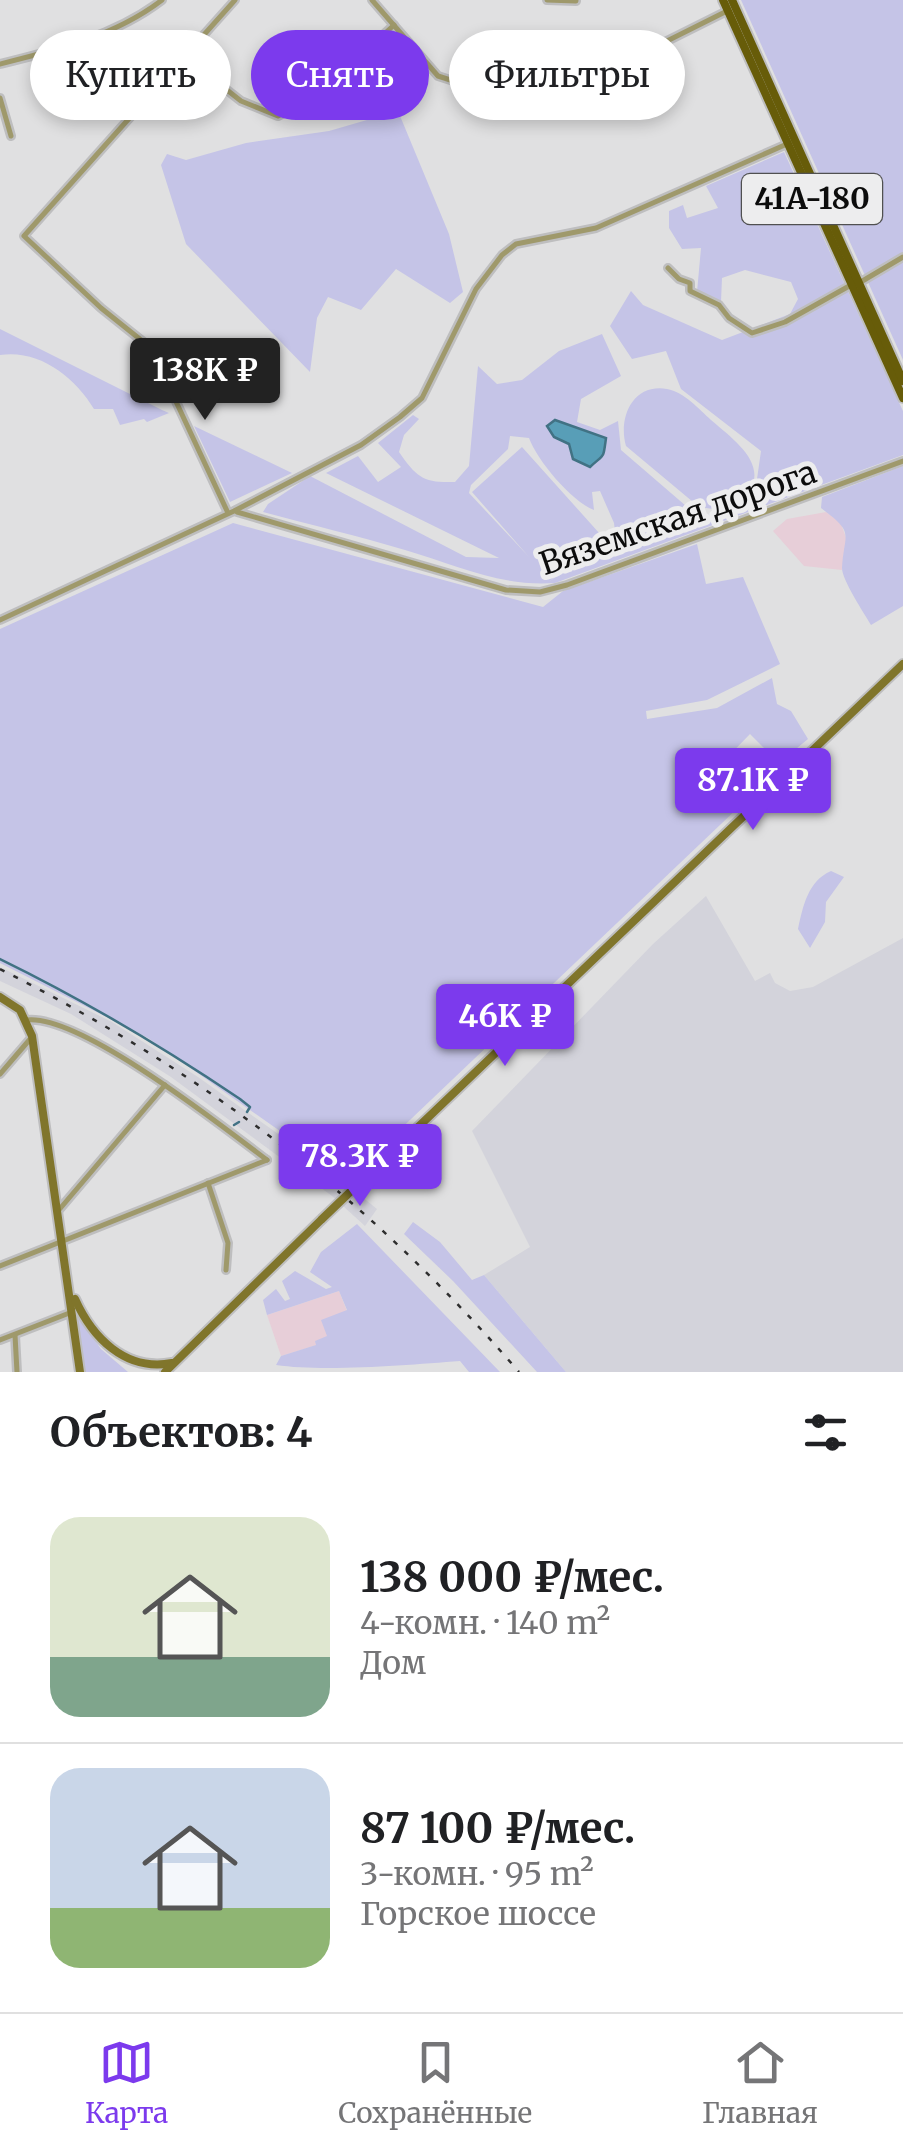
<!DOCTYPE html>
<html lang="ru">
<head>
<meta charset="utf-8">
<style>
  :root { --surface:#fff; --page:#f6f6f6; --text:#202124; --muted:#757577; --line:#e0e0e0; --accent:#7c3aed }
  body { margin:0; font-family:Merriweather,serif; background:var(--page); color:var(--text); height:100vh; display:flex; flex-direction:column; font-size:38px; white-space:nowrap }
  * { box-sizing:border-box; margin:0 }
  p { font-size:32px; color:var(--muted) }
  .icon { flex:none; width:55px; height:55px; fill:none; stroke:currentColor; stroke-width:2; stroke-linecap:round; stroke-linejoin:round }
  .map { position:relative; height:1372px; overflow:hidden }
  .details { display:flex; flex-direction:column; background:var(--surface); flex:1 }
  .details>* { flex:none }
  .hud { position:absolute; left:30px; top:30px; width:845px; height:90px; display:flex; gap:20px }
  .price { position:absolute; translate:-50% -85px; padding:0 22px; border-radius:10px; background:var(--accent); color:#fff; font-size:32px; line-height:65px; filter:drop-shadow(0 2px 5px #0008) }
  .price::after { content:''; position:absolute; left:50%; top:60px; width:30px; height:22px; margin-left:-15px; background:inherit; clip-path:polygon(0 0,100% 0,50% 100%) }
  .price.active { background:#222; color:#fff }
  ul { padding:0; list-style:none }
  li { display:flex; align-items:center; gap:30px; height:250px; padding:0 50px }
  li+li { border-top:2px solid var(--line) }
  li span { display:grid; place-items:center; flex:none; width:280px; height:200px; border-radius:30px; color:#555 }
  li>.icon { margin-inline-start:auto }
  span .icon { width:120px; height:120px; fill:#fffc; stroke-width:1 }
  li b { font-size:42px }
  h2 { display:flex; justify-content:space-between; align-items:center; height:120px; padding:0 50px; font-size:42px }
  .chip { padding:0 35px; border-radius:45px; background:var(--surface); box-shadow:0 5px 15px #0003; font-size:35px; line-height:90px }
  .chip.active { background:var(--accent); color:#fff }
  .dock { display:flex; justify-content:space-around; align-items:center; height:140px; border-top:2px solid var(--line); background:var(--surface); font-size:28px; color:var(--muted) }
  .dock a { display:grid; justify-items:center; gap:5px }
  .dock .active { color:var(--accent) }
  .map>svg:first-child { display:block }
  .built { fill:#d3d3db }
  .industrial { fill:#e7ced8 }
  .green { fill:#c5c4e7; fill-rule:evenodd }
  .water { fill:#589eb7; stroke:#417284; stroke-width:2.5 }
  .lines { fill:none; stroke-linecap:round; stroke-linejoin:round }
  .stream { stroke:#417284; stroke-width:2.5 }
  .street-casing { stroke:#bebebf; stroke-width:10 }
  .secondary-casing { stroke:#bebebf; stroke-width:12 }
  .primary-casing { stroke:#bebebf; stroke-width:12 }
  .street { stroke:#9f996b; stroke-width:5 }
  .secondary { stroke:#80752b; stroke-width:8 }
  .primary { stroke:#675c09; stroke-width:8 }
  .rail { stroke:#2e2e2e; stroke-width:2.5; stroke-dasharray:5 10; stroke-linecap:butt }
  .secondary-bridge-casing { stroke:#bebebf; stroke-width:12; stroke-linecap:butt }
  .secondary-bridge { stroke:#80752b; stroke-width:8 }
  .labels { text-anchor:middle; stroke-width:10; stroke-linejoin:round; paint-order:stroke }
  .shield { fill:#ededee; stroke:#505050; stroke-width:2.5 }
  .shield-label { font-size:30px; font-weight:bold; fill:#0c0c0c }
  .street-label { font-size:32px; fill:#0c0c0c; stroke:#ededee }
</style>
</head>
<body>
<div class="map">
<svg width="903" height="1372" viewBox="0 0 903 1372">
  <rect width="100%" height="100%" fill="#e0e0e1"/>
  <g class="built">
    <path d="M 706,896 L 755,981 L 770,973 L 775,983 L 790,991 L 813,987 L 903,938 L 903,1372 L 566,1372 L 484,1275 L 530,1247 L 472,1131 L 653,944 Z"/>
    <path d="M 0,967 L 112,1022 L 198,1077 L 329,1170 L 377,1209 L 365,1226 L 332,1196 L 171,1077 L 71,1014 L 0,981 Z"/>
  </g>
  <g class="industrial">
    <path d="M 826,512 L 840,521 L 848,543 L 842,570 L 804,566 L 773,531 L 787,519 Z"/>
    <path d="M 339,1291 L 347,1311 L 328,1336 L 317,1345 L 281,1356 L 267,1315 Z"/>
  </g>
  <g class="green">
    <path d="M 741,0 L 903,0 L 903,360 Z"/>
    <path d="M 398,111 L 449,234 L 463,292 L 450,303 L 396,269 L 361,310 L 328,297 L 317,318 L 310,372 L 186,244 L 161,165 L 167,154 L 186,160 L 246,143 L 329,131 Z"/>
    <path d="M 784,152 L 903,411 L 903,455 L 555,583 C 500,587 457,565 405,550 C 359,536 311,525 263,512 L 268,504 L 310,476 L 466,557 L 499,558 L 326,473 L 358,456 L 378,482 L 401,467 L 378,443 L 413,415 L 419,419 L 404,435 L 399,452 C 417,478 424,483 455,482 L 469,466 L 478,366 L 497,384 L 522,380 L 559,351 L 602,334 L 621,376 L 581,399 L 577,422 L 600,430 L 618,421 L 621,450 L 693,512 L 715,515 L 727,511 L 699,507 L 626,446 C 618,419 632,383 667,389 C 684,392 699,409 711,420 C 739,444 778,471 736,506 L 754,500 L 761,451 L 681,389 L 666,351 L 632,359 L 610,326 L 631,291 L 643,305 L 722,340 L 790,314 L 798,299 L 791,282 L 745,270 L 722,278 L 721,302 L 697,292 L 701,248 L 682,249 L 669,228 L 669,211 L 683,205 L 687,218 L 718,208 L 706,186 ZM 510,436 L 529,438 C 537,460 571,501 594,510 L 592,492 L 600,491 L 614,523 L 615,532 L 550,581 L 600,534 L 522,447 L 472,492 L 529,557 L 469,493 L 471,485 L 508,449 Z"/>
    <path d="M 0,329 L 162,410 L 169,413 L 147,422 L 144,419 L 120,425 L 113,409 L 94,409 C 75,377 39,349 0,355 Z"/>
    <path d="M 194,426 L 292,473 L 230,502 Z"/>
    <path d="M 903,466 L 903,606 L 871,625 C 864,613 842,580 842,568 C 844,532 856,534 821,508 L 822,497 Z"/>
    <path d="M 233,523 L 543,607 L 563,591 L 697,544 L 706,584 L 743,577 L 780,664 L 707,700 L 646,711 L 647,719 L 717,708 L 772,678 L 777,704 L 791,711 L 808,739 L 779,763 L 750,734 L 716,769 L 715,781 L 741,805 L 348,1179 L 148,1038 L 0,963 L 0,629 Z"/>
    <path d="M 831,871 L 844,877 L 826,902 L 825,922 L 810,948 L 798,929 C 803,906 808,881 831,871 Z"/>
    <path d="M 413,1222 L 440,1242 L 472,1280 L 484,1275 L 566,1372 L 537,1372 L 453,1281 L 404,1234 Z"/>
    <path d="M 357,1224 L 500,1372 L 469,1372 L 460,1361 C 409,1365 323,1372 276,1365 L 281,1356 L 316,1345 L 315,1341 L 327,1336 L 321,1320 L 347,1310 L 339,1291 L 267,1315 L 263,1300 L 276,1289 L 285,1301 L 290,1299 L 282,1281 L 295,1271 L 326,1289 L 332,1287 L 310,1272 L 321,1252 Z"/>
    <path d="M 80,1318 L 101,1349 L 128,1372 L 84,1372 L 77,1319 Z"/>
  </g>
  <path class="water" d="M 555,420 L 606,438 C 603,460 605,453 590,467 L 573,459 L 569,444 L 554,437 L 547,426 Z"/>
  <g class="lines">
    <g class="stream">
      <path d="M 0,959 C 84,1000 163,1047 240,1099 L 250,1107 L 247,1112"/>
      <path d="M 234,1125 L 239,1122"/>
    </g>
    <defs>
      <g id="street">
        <path d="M 372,0 L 438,76 L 472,87 L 609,70 L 727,11"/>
        <path d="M 547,0 L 576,1"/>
        <path d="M 185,57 L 241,101 L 278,116 L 318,95 L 394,25"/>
        <path d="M 0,64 C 57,50 115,36 162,0"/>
        <path d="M 0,98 L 11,136"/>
        <path d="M 668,268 L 679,279 L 690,283 L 690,291 L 719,305 L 729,318 L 752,333 L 785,322 L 851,285"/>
        <path d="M 859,283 L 903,257"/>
        <path d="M 237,512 L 506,590 L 540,592 L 567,585 L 903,461"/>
        <path d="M 228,513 L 151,348 L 101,308 L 24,236 L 235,0"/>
        <path d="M 0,620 L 234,511 L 361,445 L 400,417 L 422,398 L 476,289 L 502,255 L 516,244 L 596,228 L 787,144"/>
        <path d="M 27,1020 C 80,1014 222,1126 267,1160"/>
        <path d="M 0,1074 L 31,1038"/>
        <path d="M 208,1183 L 228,1243 L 226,1270"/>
        <path d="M 58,1211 L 165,1085"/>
        <path d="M 0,1266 L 267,1160"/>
        <path d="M 15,1335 L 17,1372"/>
        <path d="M 0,1340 L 72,1312"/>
      </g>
      <g id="secondary">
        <path d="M 0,997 L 20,1010 L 32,1036 L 80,1372"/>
        <path d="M 372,1171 L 903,664"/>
        <path d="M 75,1299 C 92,1337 125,1372 172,1363"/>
        <path d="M 165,1372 L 322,1219"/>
      </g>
      <g id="primary">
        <path d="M 723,0 L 903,398"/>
        <path d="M 732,0 L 903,381"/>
      </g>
    </defs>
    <use href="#street" class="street-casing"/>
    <use href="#secondary" class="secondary-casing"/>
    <use href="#primary" class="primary-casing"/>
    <use href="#street" class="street"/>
    <use href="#secondary" class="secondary"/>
    <use href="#primary" class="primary"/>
    <path class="rail" d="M 0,969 C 205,1073 369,1198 519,1372"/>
    <defs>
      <path id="secondary-bridge" d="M 322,1219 L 372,1171"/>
    </defs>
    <use href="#secondary-bridge" class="secondary-bridge-casing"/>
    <use href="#secondary-bridge" class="secondary-bridge"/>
  </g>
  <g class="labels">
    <rect class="shield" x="742" y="174" width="140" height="50" rx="8"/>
    <g class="shield-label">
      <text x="812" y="209">41А-180</text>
    </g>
    <g class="street-label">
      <text transform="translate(678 518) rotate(-19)" y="11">Вяземская дорога</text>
    </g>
  </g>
</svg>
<b class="price active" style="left:205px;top:423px">138K ₽</b>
<b class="price" style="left:753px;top:833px">87.1K ₽</b>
<b class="price" style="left:505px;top:1069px">46K ₽</b>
<b class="price" style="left:360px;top:1209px">78.3K ₽</b>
<div class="hud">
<a class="chip">Купить</a>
<a class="chip active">Снять</a>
<a class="chip">Фильтры</a>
</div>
</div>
<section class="details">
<h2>Объектов: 4<svg class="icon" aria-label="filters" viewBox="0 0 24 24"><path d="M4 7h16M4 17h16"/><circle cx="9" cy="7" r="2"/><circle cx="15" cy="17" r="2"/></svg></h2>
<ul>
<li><span style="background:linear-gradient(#dfe7d0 70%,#7fa58c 0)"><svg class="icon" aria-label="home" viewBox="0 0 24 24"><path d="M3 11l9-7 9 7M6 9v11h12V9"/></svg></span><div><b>138 000 ₽/мес.</b><p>4-комн. · 140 m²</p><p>Дом</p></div></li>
<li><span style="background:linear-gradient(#c9d6e8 70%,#8fb573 0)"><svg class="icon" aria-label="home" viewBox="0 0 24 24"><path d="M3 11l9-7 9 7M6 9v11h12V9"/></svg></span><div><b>87 100 ₽/мес.</b><p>3-комн. · 95 m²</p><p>Горское шоссе</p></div></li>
</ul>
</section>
<nav class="dock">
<a class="active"><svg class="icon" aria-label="map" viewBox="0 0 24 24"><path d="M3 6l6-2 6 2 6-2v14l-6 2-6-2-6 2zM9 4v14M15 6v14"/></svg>Карта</a>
<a><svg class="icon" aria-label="saved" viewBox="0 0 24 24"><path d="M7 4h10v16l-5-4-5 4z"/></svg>Сохранённые</a>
<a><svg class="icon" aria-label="home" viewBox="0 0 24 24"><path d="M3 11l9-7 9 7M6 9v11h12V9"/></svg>Главная</a>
</nav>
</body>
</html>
